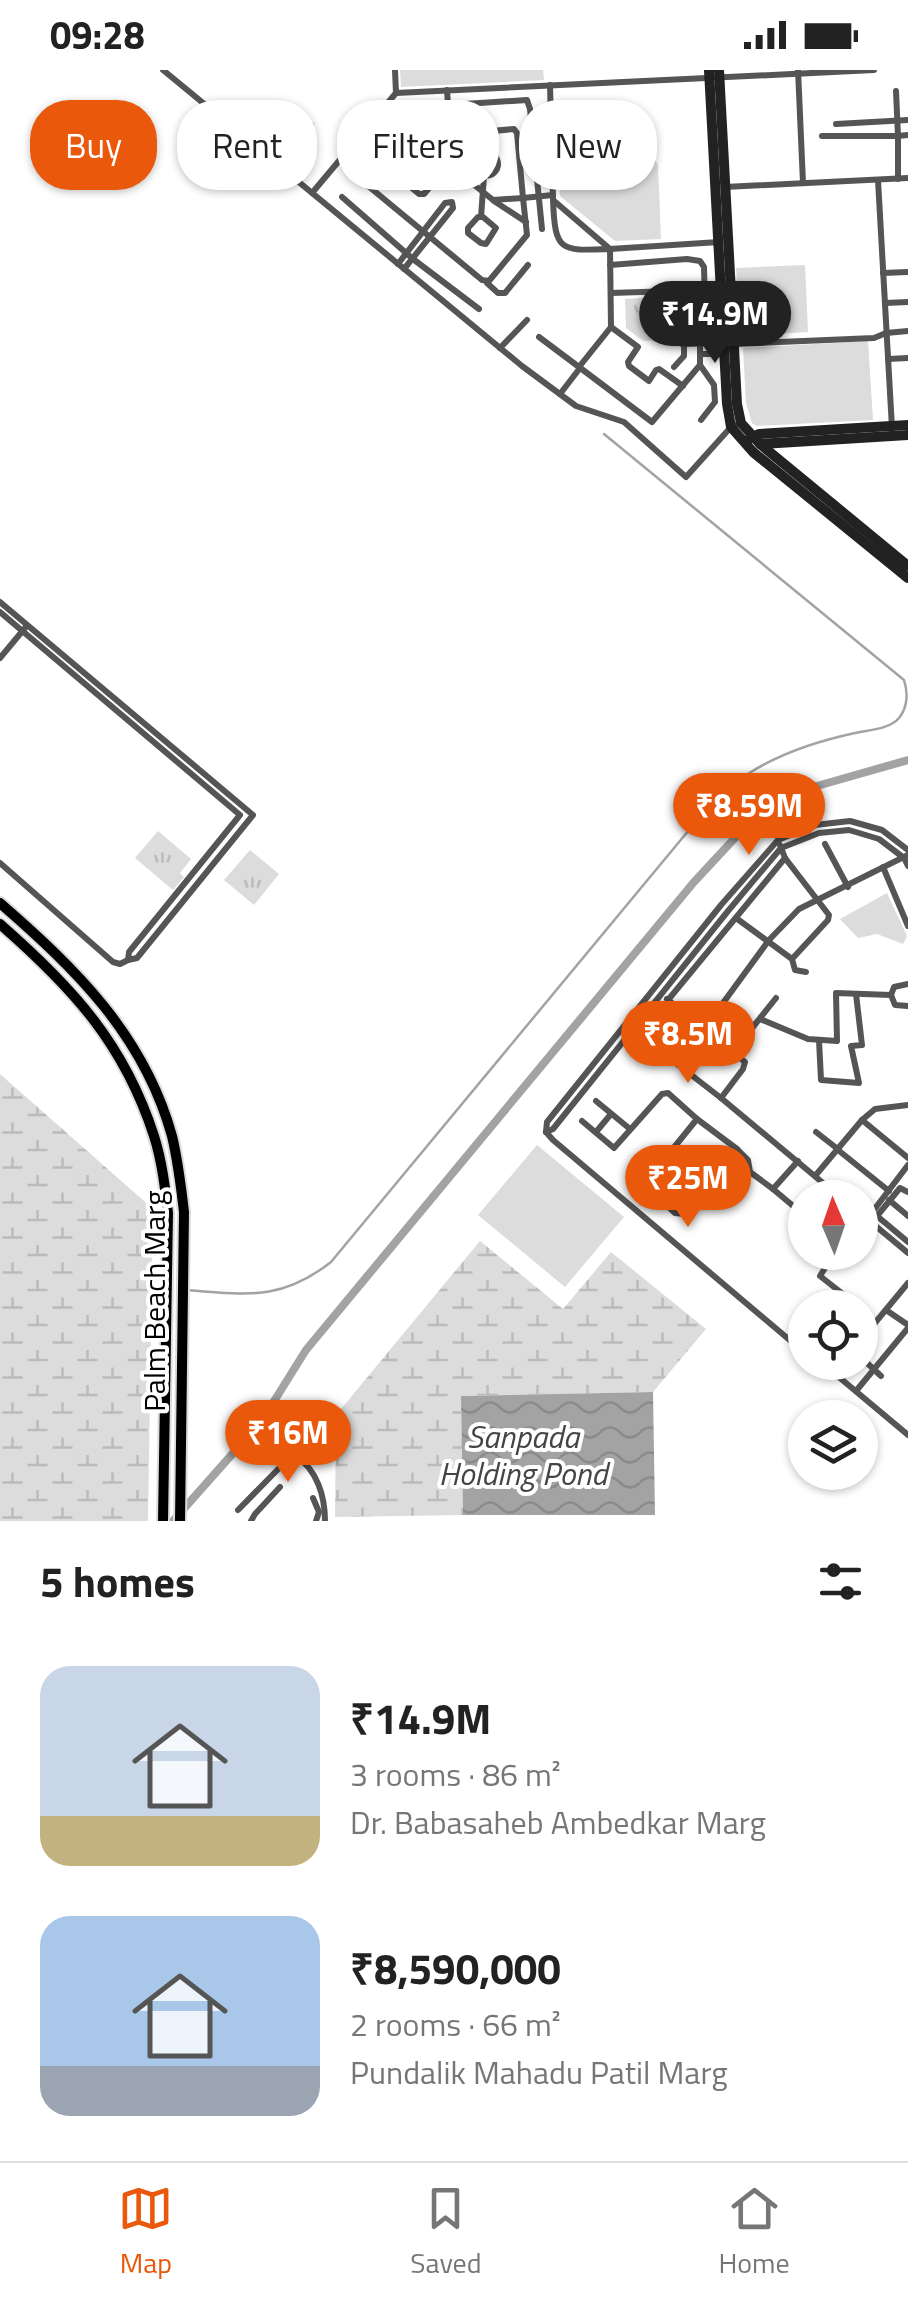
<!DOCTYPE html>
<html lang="en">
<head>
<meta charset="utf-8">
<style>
  :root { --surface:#fff; --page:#f6f6f6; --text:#222; --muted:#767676; --line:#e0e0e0; --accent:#ea580c }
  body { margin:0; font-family:"Titillium Web",sans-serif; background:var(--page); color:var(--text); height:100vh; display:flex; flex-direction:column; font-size:38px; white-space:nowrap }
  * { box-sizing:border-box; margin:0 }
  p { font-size:32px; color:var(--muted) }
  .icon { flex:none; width:55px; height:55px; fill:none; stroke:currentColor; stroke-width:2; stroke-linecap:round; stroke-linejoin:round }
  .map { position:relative; height:1451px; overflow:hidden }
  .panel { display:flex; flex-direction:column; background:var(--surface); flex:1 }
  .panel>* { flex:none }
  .banner { position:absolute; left:30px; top:30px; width:850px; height:90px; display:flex; gap:20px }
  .needle { width:65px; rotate:358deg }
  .fabs { position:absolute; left:788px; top:1110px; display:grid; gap:20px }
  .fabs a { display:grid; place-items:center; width:90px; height:90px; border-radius:50%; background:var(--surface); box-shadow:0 2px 8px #0004; font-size:50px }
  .price { position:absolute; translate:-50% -85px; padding:0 22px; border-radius:35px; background:var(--accent); color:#fff; font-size:32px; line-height:65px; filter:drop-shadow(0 2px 5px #0008) }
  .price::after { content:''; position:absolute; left:50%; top:60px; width:30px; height:22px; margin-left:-15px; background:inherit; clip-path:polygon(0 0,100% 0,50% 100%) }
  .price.current { background:#222; color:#fff }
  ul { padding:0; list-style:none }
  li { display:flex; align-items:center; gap:30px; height:250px; padding:0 40px }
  li span { display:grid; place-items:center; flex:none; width:280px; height:200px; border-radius:30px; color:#555 }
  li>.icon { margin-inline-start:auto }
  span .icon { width:120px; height:120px; fill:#fffc; stroke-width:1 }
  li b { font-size:42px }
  h2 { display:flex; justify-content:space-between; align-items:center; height:120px; padding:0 40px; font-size:42px }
  .pill { padding:0 35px; border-radius:40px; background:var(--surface); box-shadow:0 2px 8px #0004; font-size:35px; line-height:90px }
  .pill.current { background:var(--accent); color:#fff }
  .status { display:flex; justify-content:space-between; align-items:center; height:70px; padding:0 50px; background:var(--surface); direction:ltr }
  .status svg { height:28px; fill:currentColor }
  .tab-bar { display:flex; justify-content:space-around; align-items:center; height:140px; border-top:2px solid var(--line); background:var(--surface); font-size:28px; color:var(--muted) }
  .tab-bar a { display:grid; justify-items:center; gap:5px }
  .tab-bar .current { color:var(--accent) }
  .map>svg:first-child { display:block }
  .grass { fill:url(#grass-tufts) }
  .wetland { fill:url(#wetland-marsh) }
  .park { fill:#dcdcdc }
  .water { fill:url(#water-waves) }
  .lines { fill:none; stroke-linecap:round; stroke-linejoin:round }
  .stream { stroke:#a3a3a3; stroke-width:2.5 }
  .canal { stroke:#a3a3a3; stroke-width:8 }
  .primary-casing { stroke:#dbdbdb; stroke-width:14 }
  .street { stroke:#555; stroke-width:6 }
  .secondary { stroke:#222; stroke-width:10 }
  .primary { stroke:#000; stroke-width:10 }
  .labels { text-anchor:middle; stroke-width:8; stroke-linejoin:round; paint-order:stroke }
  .street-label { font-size:30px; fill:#000; stroke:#fff }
  .water-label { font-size:32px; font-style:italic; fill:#444; stroke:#fff }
</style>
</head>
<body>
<div class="status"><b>09:28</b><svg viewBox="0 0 49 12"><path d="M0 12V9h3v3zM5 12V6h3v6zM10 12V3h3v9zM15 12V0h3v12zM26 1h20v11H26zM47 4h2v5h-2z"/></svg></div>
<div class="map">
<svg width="908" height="1451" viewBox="0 0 908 1451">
  <defs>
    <pattern id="grass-tufts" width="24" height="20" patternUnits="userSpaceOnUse" patternTransform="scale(2.5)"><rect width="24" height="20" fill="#dcdcdc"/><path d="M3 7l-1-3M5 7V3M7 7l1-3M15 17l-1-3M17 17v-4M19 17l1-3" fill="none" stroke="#bbb"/></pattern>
    <pattern id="wetland-marsh" width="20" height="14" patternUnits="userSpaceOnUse" patternTransform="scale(2.5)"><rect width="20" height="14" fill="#dcdcdc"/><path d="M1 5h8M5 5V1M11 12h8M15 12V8" fill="none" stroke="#bbb"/></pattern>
    <pattern id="water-waves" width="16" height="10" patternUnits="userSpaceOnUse" patternTransform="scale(2.5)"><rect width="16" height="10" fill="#a3a3a3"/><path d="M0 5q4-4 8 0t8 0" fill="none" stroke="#8b8b8b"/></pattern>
  </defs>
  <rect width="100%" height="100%" fill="#fff"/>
  <g class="grass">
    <path d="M 668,226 L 670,270 L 643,271 L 626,258 L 625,229 Z"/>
    <path d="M 158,761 L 191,789 L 180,803 L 184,807 L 173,820 L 135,788 Z"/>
    <path d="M 250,780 L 279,804 L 254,835 L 224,810 Z"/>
  </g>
  <g class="wetland">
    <path d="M 0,1004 L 153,1139 L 148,1451 L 0,1451 Z"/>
    <path d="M 480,1171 L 563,1239 L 611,1182 L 706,1259 L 653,1322 L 461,1326 L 463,1445 L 335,1447 L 336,1345 Z"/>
  </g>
  <g class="park">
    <path d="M 400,0 L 543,0 L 544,10 L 401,17 Z"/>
    <path d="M 632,51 L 658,95 L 661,169 L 615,171 L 560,126 L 557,53 Z"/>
    <path d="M 805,195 L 808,262 L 740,266 L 736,198 Z"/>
    <path d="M 868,271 L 873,350 L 756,356 L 752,353 L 746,333 L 743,278 Z"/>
    <path d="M 887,823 L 907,866 L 903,874 L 877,864 L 858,868 L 840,849 Z"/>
    <path d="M 537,1075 L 624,1147 L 565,1217 L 478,1145 Z"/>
  </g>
  <path class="water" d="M 653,1322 L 655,1445 L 463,1445 L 461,1326 Z"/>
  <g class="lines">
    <g class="stream">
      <path d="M 152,1218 L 162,1219"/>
      <path d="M 185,1220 C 246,1224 280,1232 331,1192 L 713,731 C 725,721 738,710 751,702 C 783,682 818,671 855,663 C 869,660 890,659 899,648 C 908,637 908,622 904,610 L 604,364"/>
    </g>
    <path class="canal" d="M 173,1451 L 250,1364 L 271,1336 L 306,1280 L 694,812 L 760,741 L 803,720 L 908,690"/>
    <defs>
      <g id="primary">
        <path d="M 0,833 C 76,899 144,965 172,1066 C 178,1091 181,1116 184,1142 L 180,1451"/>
        <path d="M 0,854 C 72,917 124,973 154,1066 C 162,1091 165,1117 168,1143 L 163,1451"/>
      </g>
    </defs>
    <use href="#primary" class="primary-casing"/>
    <g class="street">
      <path d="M 163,0 L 522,296 L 576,336 L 624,352 L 686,407 L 731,357 L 741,353"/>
      <path d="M 395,0 L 396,23 L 874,0"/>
      <path d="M 798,0 L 803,113"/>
      <path d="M 550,15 L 553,130 L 610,179 L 719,172"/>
      <path d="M 447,20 L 450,65 L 514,59 L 517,63 L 523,128 L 553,125"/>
      <path d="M 896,21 L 898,66 L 908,65"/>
      <path d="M 389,51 L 400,39 L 404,38 L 527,30 L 530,39 L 542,159"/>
      <path d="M 836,54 L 908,50"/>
      <path d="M 422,63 L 450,65 L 447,93 L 493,130 L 523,128 L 527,165 L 489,211 L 482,210 L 367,115 L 406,69 Z"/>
      <path d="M 423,63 L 446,92"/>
      <path d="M 822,66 L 898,66 L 898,109"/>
      <circle cx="486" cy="94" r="12"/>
      <path d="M 278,96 L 311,55"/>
      <path d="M 420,98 L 434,108 L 434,112 L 424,124 L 419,124 L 407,114 L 408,109 Z"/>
      <path d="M 878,110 L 892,358"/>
      <path d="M 367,115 L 355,104 L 355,100 L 378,74"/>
      <path d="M 725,117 L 908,108"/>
      <path d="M 312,123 L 396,23"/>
      <path d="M 342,127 L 413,189 L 479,239"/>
      <path d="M 553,130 C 555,182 560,181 610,179 L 611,257 L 579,297 L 652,352 L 700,295 L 700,273"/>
      <path d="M 494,131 L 526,152"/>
      <path d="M 478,147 L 483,147 L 496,158 L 486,174 L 481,173 L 468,163 L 468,158 Z"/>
      <path d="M 481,147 L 484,106"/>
      <path d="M 398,194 L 445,133 L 452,132 L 453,138 L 404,199"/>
      <path d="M 610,195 L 687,189 L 700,191 L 704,197 L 706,273"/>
      <path d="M 883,203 L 908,202"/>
      <path d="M 487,213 L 498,223 L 505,223 L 528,195"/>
      <path d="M 611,223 L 672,221 L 677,272 L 682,274 L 724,273"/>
      <path d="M 885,233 L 908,232"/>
      <path d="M 611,257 L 638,277 L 628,292 L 629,296 L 649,311 L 656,300 L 659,299 L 683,316"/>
      <path d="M 539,267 L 579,297"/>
      <path d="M 734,274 L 874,268 L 886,263 L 908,261"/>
      <path d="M 500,278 L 527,250"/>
      <path d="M 700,284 L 724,284"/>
      <path d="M 888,289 L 908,288"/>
      <path d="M 700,295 L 714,315 L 715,332 L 701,350"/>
      <path d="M 674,297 L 684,286 L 684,274"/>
      <path d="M 560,324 L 580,298"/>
      <path d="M 0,532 L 253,745 L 137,888 L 128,890 L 129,882 L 240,745 L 0,542"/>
      <path d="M 0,588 L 25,558"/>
      <path d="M 825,774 L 848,817"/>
      <path d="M 780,775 L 785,788 L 829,845 L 828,850 L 792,889"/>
      <path d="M 0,793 L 113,892 L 120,894 L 128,890"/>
      <path d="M 883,797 L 908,856"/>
      <path d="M 736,848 L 792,889 L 795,900 L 806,902"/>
      <path d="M 891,925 L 894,917 L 908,914"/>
      <path d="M 667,929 L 745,992 L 743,999 L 721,1028"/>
      <path d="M 668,930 L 785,788"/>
      <path d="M 760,949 L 808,969 L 837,971 L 836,923 L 891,925 L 895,935 L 908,936"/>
      <path d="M 632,959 L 721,1028 L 841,1128"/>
      <path d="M 704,959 L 769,870 L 799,839 L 908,785"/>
      <path d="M 819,970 L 821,1010 L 859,1013 L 851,976 L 862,975 L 856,924"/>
      <path d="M 733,982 L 776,928"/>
      <path d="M 596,1031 L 630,1059"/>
      <path d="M 697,1049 L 646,1112 L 646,1116 L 675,1143 L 684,1144 L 737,1079"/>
      <path d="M 862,1050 L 908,1088"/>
      <path d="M 582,1051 L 614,1078 L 662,1024 L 668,1023 L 697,1049 L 737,1079 L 748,1090 L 750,1102 L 773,1119 L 798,1091"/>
      <path d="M 546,1062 L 547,1052 L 721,835 L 778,770 L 815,755 L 850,751 L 882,760 L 908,780"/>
      <path d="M 546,1062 L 553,1059 L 728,841 L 781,778 L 819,763 L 849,760 L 879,769 L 904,788 L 908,796"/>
      <path d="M 546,1062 L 553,1070 L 805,1283"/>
      <path d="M 596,1062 L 611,1044"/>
      <path d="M 816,1062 L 839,1080"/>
      <path d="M 838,1080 L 889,1121"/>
      <path d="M 815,1106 L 862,1050 L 875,1039 L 908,1035"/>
      <path d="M 707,1114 L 724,1126 L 750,1102"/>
      <path d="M 773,1119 L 805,1146"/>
      <path d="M 908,1122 L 900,1118 L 877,1146 L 908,1172"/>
      <path d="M 889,1130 L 908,1146"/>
      <path d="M 860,1143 L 908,1183"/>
      <path d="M 867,1149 L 908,1095"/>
      <path d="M 835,1182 L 820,1206 L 853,1232"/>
      <path d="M 886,1240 L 908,1255"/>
      <path d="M 860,1271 L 908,1213"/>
      <path d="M 816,1292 L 834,1303 L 908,1365"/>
      <path d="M 866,1292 L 881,1306"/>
      <path d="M 834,1303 L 842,1292"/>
      <path d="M 856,1321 L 908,1258"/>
      <path d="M 313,1428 L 319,1442 L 316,1451"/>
      <path d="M 238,1440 L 289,1388 L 296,1386 C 317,1400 325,1426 325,1451"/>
      <path d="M 251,1451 L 255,1444 L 280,1417"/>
    </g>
    <g class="secondary">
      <path d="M 709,0 L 727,334 L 731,357 L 753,382 L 908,508"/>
      <path d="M 719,0 L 737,334 L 741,353 L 760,374 L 908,496"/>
      <path d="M 749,369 L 759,364 L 908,355"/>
      <path d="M 760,374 L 908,365"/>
    </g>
    <use href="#primary" class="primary"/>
  </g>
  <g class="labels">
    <g class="street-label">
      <text transform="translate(155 1231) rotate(-90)" y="10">Palm Beach Marg</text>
    </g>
    <g class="water-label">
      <text x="523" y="1378">Sanpada<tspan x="523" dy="37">Holding Pond</tspan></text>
    </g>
  </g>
</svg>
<div class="fabs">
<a><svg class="needle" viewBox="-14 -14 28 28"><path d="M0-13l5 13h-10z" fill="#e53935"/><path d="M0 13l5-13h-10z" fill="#767676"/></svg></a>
<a><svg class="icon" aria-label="locate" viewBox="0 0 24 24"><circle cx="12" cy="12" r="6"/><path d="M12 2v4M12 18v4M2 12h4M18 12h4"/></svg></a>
<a><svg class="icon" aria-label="layers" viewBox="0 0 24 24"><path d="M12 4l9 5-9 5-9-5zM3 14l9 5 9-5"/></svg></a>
</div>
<b class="price current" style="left:715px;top:296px">₹14.9M</b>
<b class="price" style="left:749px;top:788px">₹8.59M</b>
<b class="price" style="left:688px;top:1016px">₹8.5M</b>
<b class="price" style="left:688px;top:1160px">₹25M</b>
<b class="price" style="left:288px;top:1415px">₹16M</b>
<div class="banner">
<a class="pill current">Buy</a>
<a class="pill">Rent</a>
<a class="pill">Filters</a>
<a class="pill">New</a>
</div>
</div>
<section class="panel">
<h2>5 homes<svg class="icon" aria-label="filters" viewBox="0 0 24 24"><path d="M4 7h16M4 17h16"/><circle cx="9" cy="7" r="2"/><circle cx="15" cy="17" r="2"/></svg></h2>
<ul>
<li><span style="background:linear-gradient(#c9d6e8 75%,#c2b280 0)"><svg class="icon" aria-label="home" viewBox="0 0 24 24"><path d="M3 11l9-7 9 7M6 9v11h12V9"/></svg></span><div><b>₹14.9M</b><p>3 rooms · 86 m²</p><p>Dr. Babasaheb Ambedkar Marg</p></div></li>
<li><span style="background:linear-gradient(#a9c7e8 75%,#9aa5b1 0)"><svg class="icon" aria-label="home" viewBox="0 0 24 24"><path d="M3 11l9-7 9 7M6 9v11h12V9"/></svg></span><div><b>₹8,590,000</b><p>2 rooms · 66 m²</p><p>Pundalik Mahadu Patil Marg</p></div></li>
</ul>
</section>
<nav class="tab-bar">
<a class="current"><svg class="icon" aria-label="map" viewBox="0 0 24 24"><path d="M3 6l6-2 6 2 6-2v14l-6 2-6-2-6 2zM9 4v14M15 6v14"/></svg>Map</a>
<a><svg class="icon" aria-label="saved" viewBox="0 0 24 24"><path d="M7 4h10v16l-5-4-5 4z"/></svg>Saved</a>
<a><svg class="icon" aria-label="home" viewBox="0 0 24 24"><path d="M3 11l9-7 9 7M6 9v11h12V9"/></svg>Home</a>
</nav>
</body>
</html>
